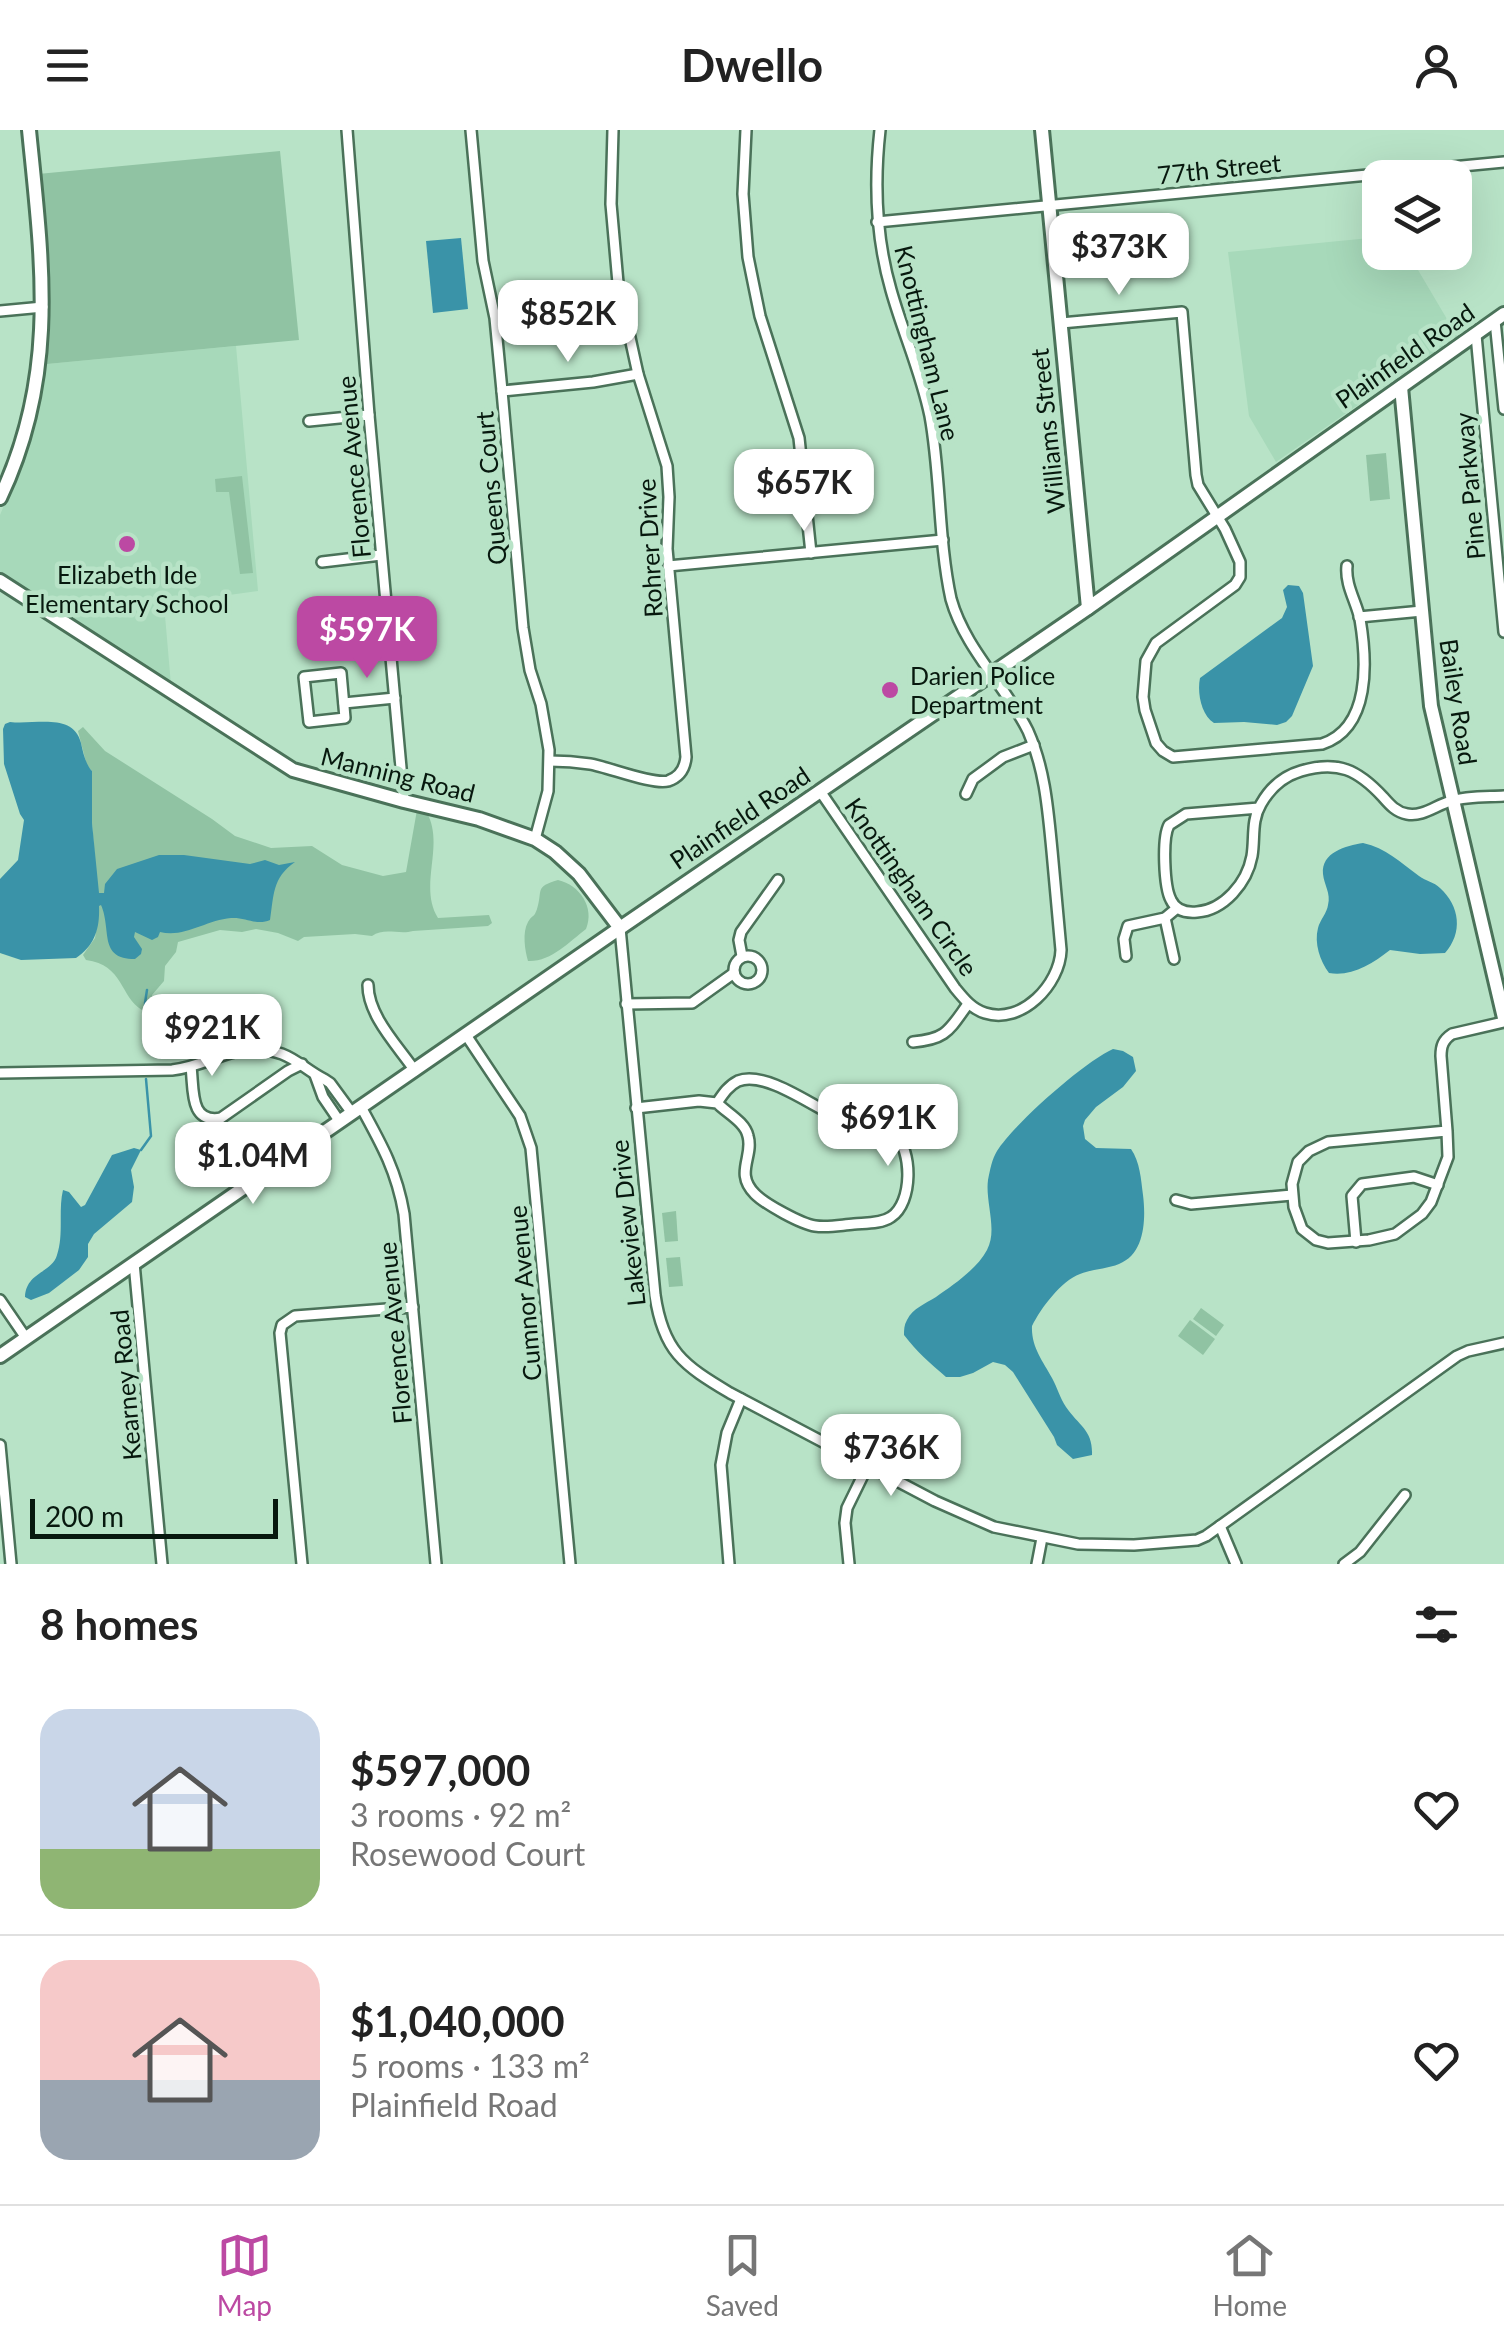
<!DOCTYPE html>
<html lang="en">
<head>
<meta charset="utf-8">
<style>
  :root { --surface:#fff; --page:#f6f6f6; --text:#222; --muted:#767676; --line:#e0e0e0; --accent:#bc49a3 }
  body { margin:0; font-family:Lato,sans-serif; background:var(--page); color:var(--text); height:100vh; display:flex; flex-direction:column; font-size:38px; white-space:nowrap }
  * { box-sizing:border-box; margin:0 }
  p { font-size:32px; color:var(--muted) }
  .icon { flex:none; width:55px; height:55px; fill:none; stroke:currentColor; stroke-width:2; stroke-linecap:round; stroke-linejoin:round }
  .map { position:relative; height:1434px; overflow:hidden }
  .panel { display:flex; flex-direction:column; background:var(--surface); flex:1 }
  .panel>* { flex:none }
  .controls { position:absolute; left:1362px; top:30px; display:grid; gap:20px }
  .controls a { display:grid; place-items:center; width:110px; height:110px; border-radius:20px; background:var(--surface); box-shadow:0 10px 40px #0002; font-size:50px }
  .scale { position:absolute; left:30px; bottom:25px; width:248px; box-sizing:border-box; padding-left:10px; border:5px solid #07180e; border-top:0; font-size:28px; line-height:35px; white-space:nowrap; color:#07180e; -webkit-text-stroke:8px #b8e3c7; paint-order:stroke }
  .price { position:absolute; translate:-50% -85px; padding:0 22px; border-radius:20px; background:#fff; color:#222; font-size:32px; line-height:65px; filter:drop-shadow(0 2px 5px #0008) }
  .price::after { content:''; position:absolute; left:50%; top:60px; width:30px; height:22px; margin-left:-15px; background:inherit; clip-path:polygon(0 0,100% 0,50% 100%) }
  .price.selected { background:var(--accent); color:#fff }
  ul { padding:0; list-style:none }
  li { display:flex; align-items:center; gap:30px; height:250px; padding:0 40px }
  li+li { border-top:2px solid var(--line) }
  li span { display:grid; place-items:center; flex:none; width:280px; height:200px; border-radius:30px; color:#555 }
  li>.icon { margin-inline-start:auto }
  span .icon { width:120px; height:120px; fill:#fffc; stroke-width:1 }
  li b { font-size:42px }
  h2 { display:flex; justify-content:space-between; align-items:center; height:120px; padding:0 40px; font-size:42px }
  header { display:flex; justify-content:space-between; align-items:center; height:130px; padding:0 40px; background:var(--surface); font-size:45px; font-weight:700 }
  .menu { display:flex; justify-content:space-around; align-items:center; height:140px; border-top:2px solid var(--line); background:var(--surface); font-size:28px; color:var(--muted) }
  .menu a { display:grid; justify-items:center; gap:5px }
  .menu .selected { color:var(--accent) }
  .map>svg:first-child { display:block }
  .built { fill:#a7d9ba }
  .green { fill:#90c3a3 }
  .water { fill:#3a93a8 }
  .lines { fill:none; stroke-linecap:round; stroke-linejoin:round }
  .stream { stroke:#3a93a8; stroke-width:2.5 }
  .street-casing { stroke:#4a7259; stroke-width:14 }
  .secondary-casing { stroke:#4a7259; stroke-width:18 }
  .street { stroke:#fff; stroke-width:9 }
  .secondary { stroke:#fff; stroke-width:12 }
  .poi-dot { fill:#bc49a3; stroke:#b8e3c7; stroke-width:4 }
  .labels { text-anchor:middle; stroke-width:9; stroke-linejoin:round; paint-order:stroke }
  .street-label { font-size:25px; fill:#07180e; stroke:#b8e3c7 }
  .poi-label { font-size:25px; fill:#07180e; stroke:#b8e3c7 }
</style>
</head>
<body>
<header><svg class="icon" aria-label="menu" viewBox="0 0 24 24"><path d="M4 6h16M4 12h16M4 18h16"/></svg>Dwello<svg class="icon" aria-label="person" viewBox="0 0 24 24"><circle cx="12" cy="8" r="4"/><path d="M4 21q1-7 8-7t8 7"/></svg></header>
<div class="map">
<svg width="1504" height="1434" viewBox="0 0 1504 1434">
  <rect width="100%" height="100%" fill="#b8e3c7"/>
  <g class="built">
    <path d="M 1380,107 L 1380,122 L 1408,123 L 1457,206 L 1276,332 L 1249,286 L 1228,122 Z"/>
    <path d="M 236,216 L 258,461 L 164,474 L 171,555 L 0,443 L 0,385 L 27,320 L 38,283 L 47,234 Z"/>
  </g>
  <g class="green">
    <path d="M 280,21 L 299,210 L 47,234 C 52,170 44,108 38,44 Z"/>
    <path d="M 1386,323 L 1390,369 L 1370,371 L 1366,325 Z"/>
    <path d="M 242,346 L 253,443 L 240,444 L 229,362 L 216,362 L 215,349 Z"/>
    <path d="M 83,597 L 105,621 L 212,689 L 235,706 L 271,718 L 312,716 L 342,735 L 383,746 L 406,742 L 417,680 L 427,683 C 445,716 418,756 438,788 L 489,785 L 492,793 L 488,796 L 413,801 C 399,805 384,797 372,806 L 355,804 L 304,807 L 298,811 L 278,803 L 256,799 L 242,802 L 220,800 L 178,812 L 176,822 L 165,836 L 164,851 L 152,865 L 152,874 L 149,878 L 142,880 C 120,867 124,835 86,830 L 83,825 L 95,808 L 99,783 L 92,693 L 92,641 L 87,636 L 78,601 Z"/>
    <path d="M 558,750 C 580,755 595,778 586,799 C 569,812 551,832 528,831 C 525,821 522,802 528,792 C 533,784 534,788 537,779 C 543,760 534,757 558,750 Z"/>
    <path d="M 676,1081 L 678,1111 L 665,1112 L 662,1083 Z"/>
    <path d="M 680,1127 L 683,1156 L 669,1157 L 666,1128 Z"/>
    <path d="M 1201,1178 L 1224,1195 L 1216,1206 L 1193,1189 Z"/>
    <path d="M 1190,1190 L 1215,1209 L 1203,1225 L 1178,1206 Z"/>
  </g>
  <g class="water">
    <path d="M 461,108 L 468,179 L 433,183 L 426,111 Z"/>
    <path d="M 1288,455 L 1299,456 L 1303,463 L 1313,536 L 1292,586 L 1286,592 L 1277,595 L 1244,592 L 1214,593 C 1201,585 1197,562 1200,548 L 1282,488 L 1287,477 L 1283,460 Z"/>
    <path d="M 10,592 C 36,595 73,582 81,613 C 83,623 86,635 92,641 L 92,693 L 99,763 L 104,763 L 105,754 L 117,739 L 159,725 L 184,725 L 250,734 L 265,730 L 279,735 L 295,732 C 272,748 274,765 270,790 C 257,796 246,787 231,788 C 206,790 185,808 160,802 L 158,807 L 152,810 L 135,802 L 134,807 L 142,819 L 141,824 L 135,829 C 98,829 112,800 101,775 L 99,776 C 100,798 95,815 76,828 L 21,830 L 0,823 L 0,749 L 18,730 L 24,690 L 20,684 L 4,634 L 3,599 L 5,594 Z"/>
    <path d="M 1363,713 C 1386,718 1400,732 1419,746 C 1426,751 1434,752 1440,758 C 1460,776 1463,803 1445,823 L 1420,824 L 1390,820 C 1372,834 1351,847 1329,843 C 1320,831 1314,813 1318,798 C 1320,790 1327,783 1328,775 C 1331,763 1324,755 1323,744 C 1321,722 1346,716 1363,713 Z"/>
    <path d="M 1113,919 L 1123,921 L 1133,927 L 1136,941 L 1123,957 L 1096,977 L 1085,990 L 1083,996 L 1085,1009 L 1096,1018 L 1131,1019 C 1140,1032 1141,1049 1143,1065 C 1146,1089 1145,1124 1119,1134 C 1107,1139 1092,1139 1080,1144 C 1061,1151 1041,1178 1032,1196 C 1031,1217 1043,1231 1052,1248 C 1057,1257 1060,1268 1066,1277 C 1079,1296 1093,1300 1092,1325 L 1073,1329 L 1057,1315 L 1054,1307 L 1013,1242 L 1005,1235 L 993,1232 L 973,1243 L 960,1247 L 946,1247 C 931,1234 916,1221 904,1205 C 904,1200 904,1195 907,1190 C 913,1178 925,1174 936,1167 C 953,1155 977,1139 987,1120 C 998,1100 985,1072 988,1050 C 990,1040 992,1029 997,1021 C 1014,994 1084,932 1113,919 Z"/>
    <path d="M 134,1018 L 141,1020 L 131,1040 L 134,1057 L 132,1072 L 94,1104 L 88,1114 L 88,1127 L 79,1140 L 49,1163 L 31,1170 L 25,1167 C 26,1142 52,1143 57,1125 C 64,1104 58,1081 63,1060 L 69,1062 L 81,1077 L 85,1075 L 112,1025 Z"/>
  </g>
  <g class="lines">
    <g class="stream">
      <path d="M 147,908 L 145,873 L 147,860"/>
      <path d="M 141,1020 L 151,1006 L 146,949"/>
    </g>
    <defs>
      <g id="street">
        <path d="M 347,0 L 369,285 L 404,671"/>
        <path d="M 471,0 L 483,131 L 495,188 L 502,261 L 523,498 L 530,540 L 541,574 L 549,620 L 548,661 L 535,709"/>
        <path d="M 746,0 L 743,64 L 748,127 L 760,186 L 799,308 L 811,423"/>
        <path d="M 877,92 L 1504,32"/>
        <path d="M 0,181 L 43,177"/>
        <path d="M 1495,191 L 1504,279"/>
        <path d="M 1061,193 L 1182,182 L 1196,345 L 1198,355 L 1225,399 L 1240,432 L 1240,447 L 1235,455 L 1156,513 L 1146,531 L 1143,567 L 1145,580 L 1156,613 L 1163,621 L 1173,627 L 1322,614 C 1371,598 1367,531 1360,489 C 1356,471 1345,455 1347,436"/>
        <path d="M 1476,205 L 1504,502"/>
        <path d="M 502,261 L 593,252 L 638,244"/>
        <path d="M 309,291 L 369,285"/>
        <path d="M 322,432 L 381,425"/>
        <path d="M 668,436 L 943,410"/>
        <path d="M 1359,487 L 1422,481"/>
        <path d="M 341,543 L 345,588 L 309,592 L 304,547 Z"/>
        <path d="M 344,573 L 395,568"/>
        <path d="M 550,631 C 563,631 577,632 590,634 C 608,637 653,655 668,651 C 680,647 685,638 686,627 L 667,419 L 669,367 L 667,336 L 638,244 L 618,153 L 611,74 L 613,0"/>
        <path d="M 820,661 L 955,858 C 964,869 972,879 985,883 C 1022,895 1060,854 1061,820 C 1058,787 1055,754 1052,721 C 1048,680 1045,639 1028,601 C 1006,556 965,519 951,469 C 938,409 941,346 930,286 C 921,242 903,203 891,160 C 876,108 874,54 880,0"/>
        <path d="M 966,664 L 973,649 L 1003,627 L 1034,615"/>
        <path d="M 1259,678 L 1186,684 L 1169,695 C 1162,708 1164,757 1171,770 C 1176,781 1186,783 1197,782 C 1224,780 1247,753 1252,726 C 1255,708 1251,691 1261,674 C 1270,658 1284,646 1301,641 C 1338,630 1358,640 1383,667 C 1390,675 1396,682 1407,684 C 1423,687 1436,675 1451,671 C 1467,666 1487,667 1504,666"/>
        <path d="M 1165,788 L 1174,829"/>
        <path d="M 620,798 L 655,1165 C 663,1221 683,1235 730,1263 L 935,1371 L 994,1397 L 1078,1414 L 1134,1415 L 1197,1410 L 1206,1406 L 1457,1226 L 1468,1221 L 1504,1213"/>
        <circle cx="748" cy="840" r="14"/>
        <path d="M 742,826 L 739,810 L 741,802 L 778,750"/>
        <path d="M 1126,826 L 1124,809 L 1128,796 L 1165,788 L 1177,778"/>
        <path d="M 368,855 C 368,886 398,916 415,941"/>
        <path d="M 626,874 L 692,873 L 734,843"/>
        <path d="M 466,905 L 520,986 L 531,1018 L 570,1434"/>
        <path d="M 913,912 C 947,909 949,900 968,874"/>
        <path d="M 191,937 C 194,959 189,994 221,988 L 288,941 L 302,934"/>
        <path d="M 0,943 L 172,940 C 212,936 238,908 282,924 C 298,930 309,942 324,949 L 330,953 L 352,983"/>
        <path d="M 315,945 L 323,967 L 340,992"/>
        <path d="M 361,977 C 382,1015 397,1042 404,1084 L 436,1434"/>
        <path d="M 636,978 L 699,971 L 717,973 C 723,964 728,956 738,951 C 767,939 822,983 850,994 C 865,1000 881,992 894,1003 C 913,1020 913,1073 891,1087 C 881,1094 865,1093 854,1094 C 841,1095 828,1098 815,1096 C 801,1094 765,1074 755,1064 C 734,1043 754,1027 748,1006 C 745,992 727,983 717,973"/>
        <path d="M 1447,1001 L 1328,1012 L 1309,1021 L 1298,1032 L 1292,1054 L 1294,1077 L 1302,1099 L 1316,1110 L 1328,1113 L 1369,1110 L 1395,1104 L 1422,1084 L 1431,1072 L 1448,1027 L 1447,1001 L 1441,926 C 1441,916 1443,910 1452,904 L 1504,892"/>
        <path d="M 1176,1070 L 1191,1074 L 1292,1065"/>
        <path d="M 1356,1112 L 1352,1066 L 1362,1054 L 1414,1047 L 1438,1055"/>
        <path d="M 134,1133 L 162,1434"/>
        <path d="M 0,1170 L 26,1208"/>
        <path d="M 0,1315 L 11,1434"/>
        <path d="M 1220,1396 L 1236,1434"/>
        <path d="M 302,1434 L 280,1203 L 282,1195 L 295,1186 L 413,1177"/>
        <path d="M 729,1434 L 721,1335 L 727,1303 L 741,1269"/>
        <path d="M 849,1434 L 845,1393 L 847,1378 L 868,1335"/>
        <path d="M 1037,1434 L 1042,1408"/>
        <path d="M 1344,1434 L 1360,1422 L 1405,1365"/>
      </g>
      <g id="secondary">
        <path d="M 1042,0 L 1088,478"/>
        <path d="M 1401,257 L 1431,576 L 1504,888"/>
        <path d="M 0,368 C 59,244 42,131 29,0"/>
        <path d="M 0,451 L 293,640 L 404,671 L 479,689 L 535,709 L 555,722 L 579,744 L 620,798"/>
        <path d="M 0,1226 L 620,798 L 1088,478 L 1504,184"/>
      </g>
    </defs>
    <use href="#street" class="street-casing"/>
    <use href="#secondary" class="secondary-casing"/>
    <use href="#street" class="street"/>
    <use href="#secondary" class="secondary"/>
  </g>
  <g class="poi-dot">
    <circle cx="127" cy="414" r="10"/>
    <circle cx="890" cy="560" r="10"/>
  </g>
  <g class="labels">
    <g class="street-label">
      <text transform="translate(1219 39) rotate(-6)" y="9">77th Street</text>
      <text transform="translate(927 213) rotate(76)" y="9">Knottingham Lane</text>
      <text transform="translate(1405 226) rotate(-35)" y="9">Plainfield Road</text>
      <text transform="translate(1048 301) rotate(-96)" y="9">Williams Street</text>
      <text transform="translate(354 337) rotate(-95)" y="9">Florence Avenue</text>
      <text transform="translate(1470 356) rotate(-95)" y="9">Pine Parkway</text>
      <text transform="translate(491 358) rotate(-95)" y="9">Queens Court</text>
      <text transform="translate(650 418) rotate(-93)" y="9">Rohrer Drive</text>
      <text transform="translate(1458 572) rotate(81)" y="9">Bailey Road</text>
      <text transform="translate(398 645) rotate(14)" y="9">Manning Road</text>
      <text transform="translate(740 688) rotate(-34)" y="9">Plainfield Road</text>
      <text transform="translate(911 757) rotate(55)" y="9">Knottingham Circle</text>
      <text transform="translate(628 1093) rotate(-96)" y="9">Lakeview Drive</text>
      <text transform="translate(525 1163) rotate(-95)" y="9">Cumnor Avenue</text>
      <text transform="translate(395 1203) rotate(-95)" y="9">Florence Avenue</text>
      <text transform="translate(126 1255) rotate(-95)" y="9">Kearney Road</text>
    </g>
    <g class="poi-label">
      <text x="127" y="454">Elizabeth Ide<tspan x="127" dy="29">Elementary School</tspan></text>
      <text x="910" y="555" text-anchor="start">Darien Police<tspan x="910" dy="29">Department</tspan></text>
    </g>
  </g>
</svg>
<div class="controls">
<a><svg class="icon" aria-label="layers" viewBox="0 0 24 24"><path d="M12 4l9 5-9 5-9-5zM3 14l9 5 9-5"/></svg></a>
</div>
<div class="scale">200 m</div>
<b class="price" style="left:1119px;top:168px">$373K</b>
<b class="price" style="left:568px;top:235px">$852K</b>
<b class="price" style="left:804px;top:404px">$657K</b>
<b class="price selected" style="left:367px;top:551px">$597K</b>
<b class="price" style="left:212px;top:949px">$921K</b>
<b class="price" style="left:888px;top:1039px">$691K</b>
<b class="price" style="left:253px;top:1077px">$1.04M</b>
<b class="price" style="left:891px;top:1369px">$736K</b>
</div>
<section class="panel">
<h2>8 homes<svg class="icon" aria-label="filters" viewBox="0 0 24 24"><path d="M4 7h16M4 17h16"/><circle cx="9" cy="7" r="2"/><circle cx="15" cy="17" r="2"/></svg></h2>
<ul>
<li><span style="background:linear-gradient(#c9d6e8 70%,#8fb573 0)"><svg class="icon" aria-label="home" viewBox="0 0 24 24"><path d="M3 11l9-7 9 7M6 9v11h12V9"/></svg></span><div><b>$597,000</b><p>3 rooms · 92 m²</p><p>Rosewood Court</p></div><svg class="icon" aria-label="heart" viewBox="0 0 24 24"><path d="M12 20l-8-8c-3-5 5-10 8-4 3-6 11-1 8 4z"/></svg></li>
<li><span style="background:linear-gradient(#f6c9c9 60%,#9aa5b1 0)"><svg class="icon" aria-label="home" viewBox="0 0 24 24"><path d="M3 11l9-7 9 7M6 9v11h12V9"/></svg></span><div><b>$1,040,000</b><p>5 rooms · 133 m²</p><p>Plainfield Road</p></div><svg class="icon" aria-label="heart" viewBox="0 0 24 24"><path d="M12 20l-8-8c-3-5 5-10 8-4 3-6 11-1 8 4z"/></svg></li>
</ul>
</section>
<nav class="menu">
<a class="selected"><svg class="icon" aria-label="map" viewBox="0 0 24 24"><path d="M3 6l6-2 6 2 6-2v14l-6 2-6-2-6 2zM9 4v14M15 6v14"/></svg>Map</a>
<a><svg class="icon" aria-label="saved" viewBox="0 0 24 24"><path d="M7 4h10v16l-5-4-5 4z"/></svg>Saved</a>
<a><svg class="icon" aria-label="home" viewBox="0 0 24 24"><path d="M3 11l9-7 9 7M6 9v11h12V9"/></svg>Home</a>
</nav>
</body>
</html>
